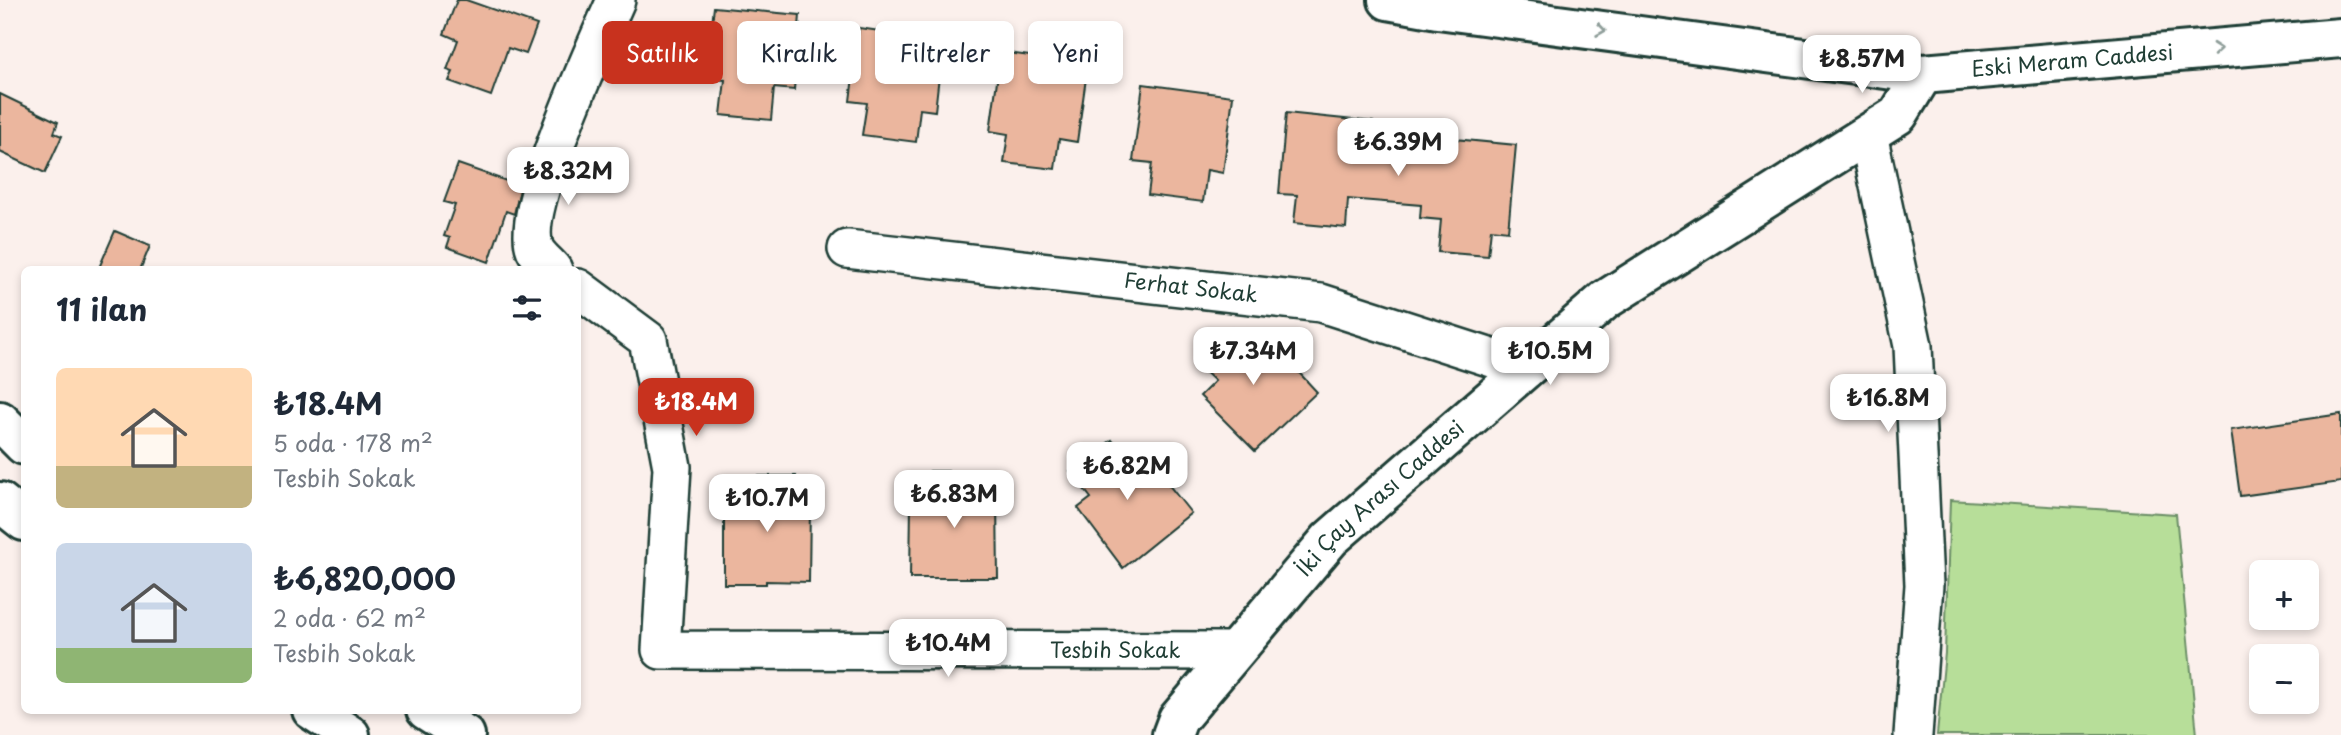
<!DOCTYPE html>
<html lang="tr">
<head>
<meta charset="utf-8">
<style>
  :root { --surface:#fff; --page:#f6f6f7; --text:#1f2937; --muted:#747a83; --accent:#c8321e }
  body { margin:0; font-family:"Playpen Sans",sans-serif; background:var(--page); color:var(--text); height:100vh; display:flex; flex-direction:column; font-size:26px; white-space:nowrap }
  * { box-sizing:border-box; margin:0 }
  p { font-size:23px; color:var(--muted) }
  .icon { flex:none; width:38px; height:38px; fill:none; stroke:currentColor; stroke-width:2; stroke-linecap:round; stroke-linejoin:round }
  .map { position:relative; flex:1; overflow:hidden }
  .sheet { position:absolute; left:21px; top:266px; width:560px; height:448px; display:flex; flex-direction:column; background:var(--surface); border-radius:10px; box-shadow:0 4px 10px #0003 }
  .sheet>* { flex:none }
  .guide { position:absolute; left:602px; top:21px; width:665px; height:63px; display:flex; gap:14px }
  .fabs { position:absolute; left:2249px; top:560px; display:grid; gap:14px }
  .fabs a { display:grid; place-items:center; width:70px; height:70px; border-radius:10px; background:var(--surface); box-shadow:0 4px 10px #0003; font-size:35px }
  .price { position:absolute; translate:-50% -60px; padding:0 16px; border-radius:14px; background:#fff; color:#222; font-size:23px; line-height:46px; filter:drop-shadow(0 2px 4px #0008) }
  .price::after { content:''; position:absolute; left:50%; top:42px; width:21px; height:16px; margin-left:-10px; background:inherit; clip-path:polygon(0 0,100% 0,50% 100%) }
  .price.active { background:var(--accent); color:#fff }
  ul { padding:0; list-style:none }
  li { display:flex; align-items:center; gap:21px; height:175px; padding:0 35px }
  li span { display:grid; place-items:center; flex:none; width:196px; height:140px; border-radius:10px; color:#555 }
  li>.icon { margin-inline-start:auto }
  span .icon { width:84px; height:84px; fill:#fffc; stroke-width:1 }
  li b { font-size:30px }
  h2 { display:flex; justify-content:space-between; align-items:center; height:84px; padding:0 35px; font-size:30px }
  .chip { padding:0 24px; border-radius:10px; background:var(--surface); box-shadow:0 4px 10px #0003; font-size:24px; line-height:63px }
  .chip.active { background:var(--accent); color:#fff }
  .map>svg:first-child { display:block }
  .green { fill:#b7de99; stroke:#6b8e66; stroke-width:2 }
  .building { fill:#ebb69e; stroke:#1f3d34; stroke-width:2 }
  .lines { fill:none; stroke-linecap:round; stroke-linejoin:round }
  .street-casing { stroke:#1f3d34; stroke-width:42 }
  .secondary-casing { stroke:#1f3d34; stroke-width:44 }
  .primary-casing { stroke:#1f3d34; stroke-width:44 }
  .street { stroke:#fff; stroke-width:37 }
  .secondary { stroke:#fff; stroke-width:38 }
  .primary { stroke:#fff; stroke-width:38 }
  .oneway { stroke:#8f9e9a }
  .labels { text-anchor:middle; stroke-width:6; stroke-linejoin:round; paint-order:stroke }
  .street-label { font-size:21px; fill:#1f3d34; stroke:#fff }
</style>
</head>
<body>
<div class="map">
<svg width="2341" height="735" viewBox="0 0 2341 735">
  <rect width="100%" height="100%" fill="#fbf0ec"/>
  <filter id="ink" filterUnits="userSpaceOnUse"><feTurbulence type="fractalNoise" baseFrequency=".0143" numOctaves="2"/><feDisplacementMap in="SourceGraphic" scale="14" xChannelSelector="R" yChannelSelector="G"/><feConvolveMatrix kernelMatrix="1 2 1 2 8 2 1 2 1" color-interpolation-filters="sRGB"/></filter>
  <g filter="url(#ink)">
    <path class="green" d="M 1950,500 L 2176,514 L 2197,735 L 1937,735 L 1945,653 Z"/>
    <g class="building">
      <path d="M 457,0 L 466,0 L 537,25 L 526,54 L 508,48 L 491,96 L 449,81 L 453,72 L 447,70 L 458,40 L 444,34 Z"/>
      <path d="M 714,7 L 800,15 L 794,90 L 774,88 L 771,120 L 721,115 L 725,80 L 705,78 Z"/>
      <path d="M 859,28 L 943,40 L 935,111 L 920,109 L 916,142 L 862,135 L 867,103 L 850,101 Z"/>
      <path d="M 1001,52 L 1088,64 L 1077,142 L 1059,139 L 1055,169 L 1004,163 L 1008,134 L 990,131 Z"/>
      <path d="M 1143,84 L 1233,96 L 1223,173 L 1207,170 L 1203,202 L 1148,195 L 1152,163 L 1133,161 Z"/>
      <path d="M 0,94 L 58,122 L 54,133 L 62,136 L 45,173 L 0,152 Z"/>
      <path d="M 1286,113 L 1373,122 L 1372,131 L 1516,145 L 1508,231 L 1491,229 L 1488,256 L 1438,252 L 1441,220 L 1420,218 L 1421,205 L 1348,199 L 1346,228 L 1294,223 L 1297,195 L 1279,194 Z"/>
      <path d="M 458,164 L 521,186 L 514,214 L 506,211 L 489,262 L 447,247 L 450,238 L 444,236 L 455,205 L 444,202 Z"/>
      <path d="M 115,231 L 150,246 L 140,270 L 98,270 Z"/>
      <path d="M 1231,328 L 1250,347 L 1264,335 L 1317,392 L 1255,451 L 1200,396 L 1215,381 L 1194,361 Z"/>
      <path d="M 2341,414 L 2341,482 L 2240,496 L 2231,430 Z"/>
      <path d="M 1112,440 L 1132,465 L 1145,455 L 1191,513 L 1123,568 L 1078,508 L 1091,498 L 1070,471 Z"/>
      <path d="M 930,471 L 979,471 L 980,500 L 997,500 L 998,578 L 910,578 L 911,504 L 929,504 Z"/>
      <path d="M 745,476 L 796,476 L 796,505 L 810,505 L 809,582 L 766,581 L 766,584 L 724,584 L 724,505 L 745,505 Z"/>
    </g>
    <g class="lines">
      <defs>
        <g id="street">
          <path d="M 1868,134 L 1913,346 L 1924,585 L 1913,735"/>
          <path id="s1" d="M 847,249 L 1321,303 L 1526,369"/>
          <path d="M 553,270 C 548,264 538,256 535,249 C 519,210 597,44 616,0"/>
          <path id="s2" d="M 578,288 L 648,340 L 672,467 L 661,650 L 1235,651"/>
        </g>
        <g id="secondary">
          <path id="s3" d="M 1388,0 L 1438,9 L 1923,74 L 2341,38"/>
          <path id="s4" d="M 1172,735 L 1178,719 L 1330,539 L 1605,300 L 1898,115 L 1923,74"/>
        </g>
        <g id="primary">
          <path d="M 0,421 L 24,445"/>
          <path d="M 0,502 L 24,521"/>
          <path d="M 312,710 L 350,735"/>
          <path d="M 426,710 L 465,735"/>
        </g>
      </defs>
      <use href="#street" class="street-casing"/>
      <use href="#secondary" class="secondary-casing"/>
      <use href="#primary" class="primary-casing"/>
      <use href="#street" class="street"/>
      <use href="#secondary" class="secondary"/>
      <use href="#primary" class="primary"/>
    </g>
    <defs><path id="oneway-chevron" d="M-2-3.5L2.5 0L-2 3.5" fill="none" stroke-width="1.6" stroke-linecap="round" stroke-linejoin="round" transform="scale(1.75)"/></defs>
    <g class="oneway">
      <use href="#oneway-chevron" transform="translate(1601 30) rotate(8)"/>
      <use href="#oneway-chevron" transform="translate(2217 49) rotate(-5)"/>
    </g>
  </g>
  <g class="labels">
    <g class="street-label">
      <text dy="7" stroke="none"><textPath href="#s3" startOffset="690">Eski Meram Caddesi</textPath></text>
      <text dy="7" stroke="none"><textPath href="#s1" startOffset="346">Ferhat Sokak</textPath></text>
      <text dy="7" stroke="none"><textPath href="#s4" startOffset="317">İki Çay Arası Caddesi</textPath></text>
      <text dy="7" stroke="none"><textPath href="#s2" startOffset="854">Tesbih Sokak</textPath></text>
    </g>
  </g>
</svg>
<div class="fabs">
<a>+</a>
<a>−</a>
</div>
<b class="price" style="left:1862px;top:95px">₺8.57M</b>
<b class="price" style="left:1398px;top:178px">₺6.39M</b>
<b class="price" style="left:568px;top:207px">₺8.32M</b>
<b class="price" style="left:1253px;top:387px">₺7.34M</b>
<b class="price" style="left:1550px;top:387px">₺10.5M</b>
<b class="price" style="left:1888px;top:434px">₺16.8M</b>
<b class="price active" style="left:696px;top:438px">₺18.4M</b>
<b class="price" style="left:1127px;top:502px">₺6.82M</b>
<b class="price" style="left:954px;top:530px">₺6.83M</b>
<b class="price" style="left:767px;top:534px">₺10.7M</b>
<b class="price" style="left:948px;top:679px">₺10.4M</b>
<div class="guide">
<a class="chip active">Satılık</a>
<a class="chip">Kiralık</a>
<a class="chip">Filtreler</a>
<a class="chip">Yeni</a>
</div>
<section class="sheet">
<h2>11 ilan<svg class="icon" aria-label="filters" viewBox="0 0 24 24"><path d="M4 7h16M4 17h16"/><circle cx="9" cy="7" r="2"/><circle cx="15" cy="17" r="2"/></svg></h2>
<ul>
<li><span style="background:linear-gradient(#ffd9b3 70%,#c2b280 0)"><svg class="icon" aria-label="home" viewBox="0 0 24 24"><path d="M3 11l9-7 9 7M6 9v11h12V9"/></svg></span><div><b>₺18.4M</b><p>5 oda · 178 m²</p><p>Tesbih Sokak</p></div></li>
<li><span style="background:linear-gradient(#c9d6e8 75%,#8fb573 0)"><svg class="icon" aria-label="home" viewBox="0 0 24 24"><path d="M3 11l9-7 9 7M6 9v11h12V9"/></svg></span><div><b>₺6,820,000</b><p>2 oda · 62 m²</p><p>Tesbih Sokak</p></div></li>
</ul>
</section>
</div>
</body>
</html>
